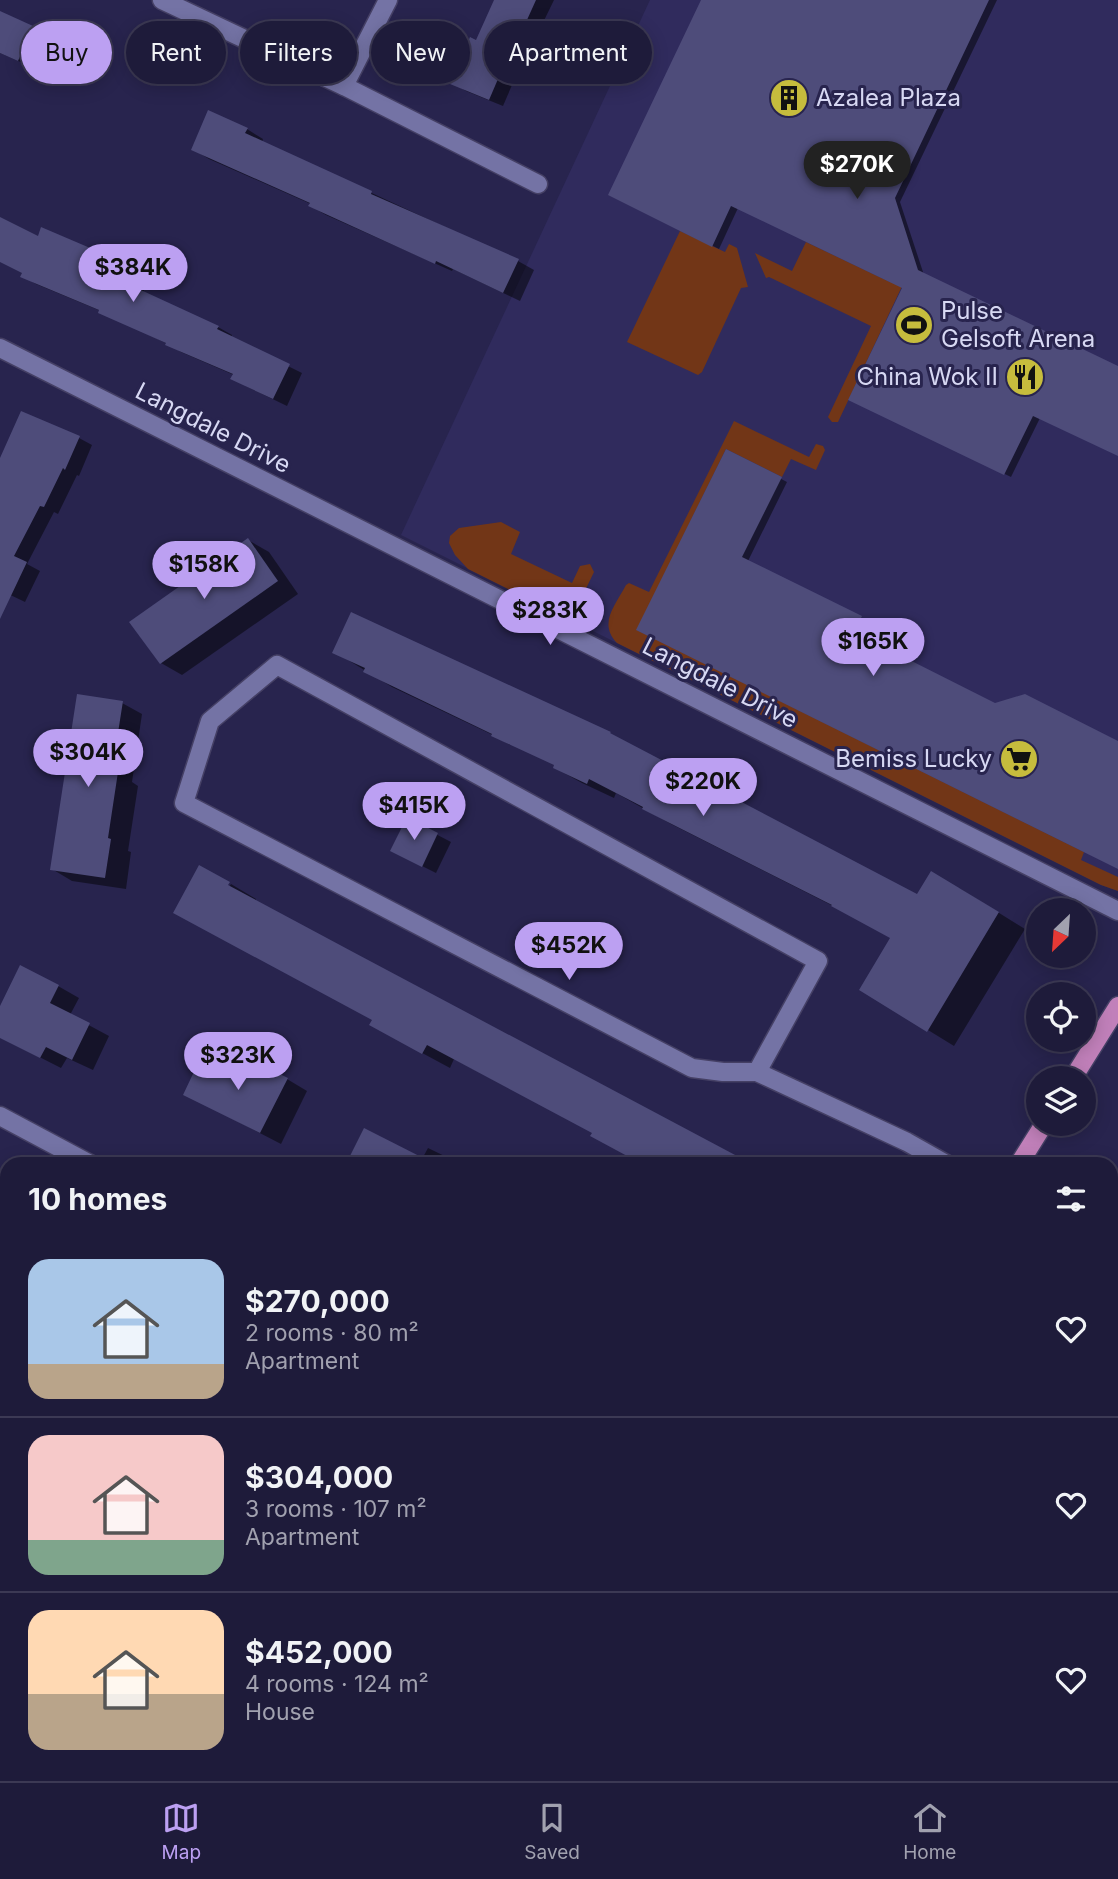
<!DOCTYPE html>
<html lang="en">
<head>
<meta charset="utf-8">
<style>
  :root { --surface:#1e1b3a; --page:#262442; --text:#f1f3f6; --muted:#a1a1af; --line:#3c3954; --accent:#bca0f2 }
  body { margin:0; font-family:Inter,sans-serif; background:var(--page); color:var(--text); height:100vh; display:flex; flex-direction:column; font-size:26px; white-space:nowrap }
  * { box-sizing:border-box; margin:0 }
  p { font-size:23px; color:var(--muted) }
  .icon { flex:none; width:38px; height:38px; fill:none; stroke:currentColor; stroke-width:2; stroke-linecap:round; stroke-linejoin:round }
  .map { position:relative; flex:1; overflow:hidden }
  .side { position:absolute; left:0px; top:1157px; width:1118px; height:625px; display:flex; flex-direction:column; background:var(--surface); border-radius:21px 21px 0 0; box-shadow:0 4px 18px #0003,0 0 0 2px var(--line) }
  .side>* { flex:none }
  .banner { position:absolute; left:21px; top:21px; width:700px; height:63px; display:flex; gap:14px }
  .needle { width:46px; rotate:205deg }
  .fabs { position:absolute; left:1026px; top:898px; display:grid; gap:14px }
  .fabs a { display:grid; place-items:center; width:70px; height:70px; border-radius:50%; background:var(--surface); box-shadow:0 4px 18px #0003,0 0 0 2px var(--line); font-size:35px }
  .price { position:absolute; translate:-50% -60px; padding:0 16px; border-radius:24px; background:var(--accent); color:#111; font-size:23px; line-height:46px; filter:drop-shadow(0 2px 4px #0008) }
  .price::after { content:''; position:absolute; left:50%; top:42px; width:21px; height:16px; margin-left:-10px; background:inherit; clip-path:polygon(0 0,100% 0,50% 100%) }
  .price.on { background:#222; color:#fff }
  ul { padding:0; list-style:none }
  li { display:flex; align-items:center; gap:21px; height:175px; padding:0 28px }
  li+li { border-top:2px solid var(--line) }
  li span { display:grid; place-items:center; flex:none; width:196px; height:140px; border-radius:21px; color:#555 }
  li>.icon { margin-inline-start:auto }
  span .icon { width:84px; height:84px; fill:#fffc; stroke-width:1 }
  li b { font-size:30px }
  h2 { display:flex; justify-content:space-between; align-items:center; height:84px; padding:0 28px; font-size:30px }
  .tag { padding:0 24px; border-radius:32px; background:var(--surface); box-shadow:0 4px 18px #0003,0 0 0 2px var(--line); font-size:24px; line-height:63px }
  .tag.on { background:var(--accent); color:#111 }
  .dock { display:flex; justify-content:space-around; align-items:center; height:98px; border-top:2px solid var(--line); background:var(--surface); font-size:19px; color:var(--muted) }
  .dock a { display:grid; justify-items:center; gap:4px }
  .dock .on { color:var(--accent) }
  .map>svg:first-child { display:block }
  .built { fill:#302b5d }
  .grass { fill:#723617 }
  .shadow { fill:#0007 }
  .building { fill:#4e4c7a }
  .lines { fill:none; stroke-linecap:round; stroke-linejoin:round }
  .minor-casing { stroke:#454065; stroke-width:21 }
  .major-casing { stroke:#454065; stroke-width:21 }
  .minor { stroke:#7473a5; stroke-width:18 }
  .major { stroke:#c180ba; stroke-width:18 }
  .labels { text-anchor:middle; stroke-width:6; stroke-linejoin:round; paint-order:stroke }
  .poi-label { font-size:24px; fill:#d7d8f3; stroke:#28244e; text-anchor:start }
  .street-label { font-size:24px; fill:#d7d8f3; stroke:#28244e }
</style>
</head>
<body>
<div class="map">
<svg width="1118" height="1781" viewBox="0 0 1118 1781">
  <rect width="100%" height="100%" fill="#28244e"/>
  <path class="built" d="M 650,0 L 1118,0 L 1118,891 L 1101,885 L 401,535 Z"/>
  <g class="grass">
    <path d="M 680,231 L 725,252 L 729,244 L 737,248 L 748,287 L 741,288 L 702,372 L 698,375 L 627,342 Z"/>
    <path d="M 806,242 L 890,282 L 904,282 L 838,422 L 832,422 L 828,417 L 871,326 L 769,277 L 766,278 L 755,253 L 792,271 Z"/>
    <path d="M 734,421 L 809,457 L 816,444 L 823,446 L 825,450 L 816,470 L 791,459 L 782,477 L 726,449 L 637,630 L 1084,852 L 1081,860 L 1118,877 L 1118,891 L 1101,885 L 617,643 C 598,623 615,606 626,585 L 629,583 L 649,592 Z"/>
    <path d="M 501,522 L 520,532 L 511,554 L 572,583 L 580,566 L 590,564 L 594,572 L 579,603 L 570,611 L 556,613 L 468,569 L 455,555 L 449,543 L 450,536 L 459,528 Z"/>
  </g>
  <g class="shadow">
    <path d="M 496,0 L 554,0 L 536,37 L 533,36 L 503,106 L 466,91 L 453,83 L 477,42 Z"/>
    <path d="M 703,0 L 997,0 L 900,202 L 924,275 L 1118,368 L 1118,455 L 1040,418 L 1011,477 L 857,403 L 904,287 L 738,208 L 719,249 L 616,198 Z"/>
    <path d="M 0,13 L 46,35 L 32,67 L 0,53 Z"/>
    <path d="M 247,129 L 263,139 L 262,142 L 518,261 L 534,270 L 520,301 L 453,269 L 452,271 L 326,215 L 310,206 L 311,204 L 209,159 L 193,149 Z"/>
    <path d="M 0,219 L 38,239 L 136,270 L 149,278 L 143,293 L 218,327 L 232,335 L 231,338 L 302,373 L 287,406 L 246,386 L 234,375 L 181,352 L 168,344 L 101,311 L 36,284 L 22,276 L 24,273 L 0,261 Z"/>
    <path d="M 79,438 L 92,445 L 79,476 L 77,475 L 58,514 L 54,512 L 27,564 L 40,571 L 25,602 L 0,590 L 0,462 Z"/>
    <path d="M 727,451 L 787,482 L 748,561 L 867,621 L 859,637 L 995,704 L 1118,743 L 1118,867 L 645,633 Z"/>
    <path d="M 248,540 L 269,552 L 298,594 L 182,675 L 161,663 Z"/>
    <path d="M 335,652 L 918,896 L 959,888 L 1025,929 L 954,1046 L 928,1030 L 892,938 L 837,908 L 671,824 L 616,793 L 614,798 L 582,783 L 555,768 L 563,767 L 511,743 L 510,745 L 493,735 L 392,687 Z"/>
    <path d="M 122,703 L 142,714 L 132,782 L 138,786 L 128,851 L 131,852 L 126,889 L 72,881 L 52,869 Z"/>
    <path d="M 407,819 L 451,842 L 436,873 L 406,858 Z"/>
    <path d="M 231,884 L 256,899 L 255,901 L 726,1152 L 594,1133 L 454,1059 L 450,1068 L 398,1040 L 225,893 Z"/>
    <path d="M 58,986 L 79,998 L 70,1015 L 109,1036 L 93,1070 L 67,1058 L 61,1068 L 0,1037 L 0,1010 Z"/>
    <path d="M 287,1079 L 307,1091 L 281,1144 L 185,1094 L 238,1080 Z"/>
    <path d="M 428,1148 L 461,1164 L 348,1164 L 422,1159 Z"/>
    <path d="M 0,1215 L 7,1219 L 0,1233 Z"/>
    <path d="M 1111,1239 L 1118,1244 L 1118,1404 L 1111,1400 Z"/>
    <path d="M 2,1709 L 7,1711 L 7,1759 L 0,1755 L 0,1712 Z"/>
    <path d="M 37,1774 L 107,1774 L 103,1781 L 50,1781 Z"/>
    <path d="M 401,1774 L 474,1774 L 471,1781 L 413,1781 Z"/>
  </g>
  <g class="building">
    <path d="M 494,0 L 536,0 L 522,31 L 519,30 L 489,100 L 450,84 L 470,37 L 476,40 Z"/>
    <path d="M 701,0 L 989,0 L 895,198 L 918,270 L 1118,366 L 1118,456 L 1033,416 L 1004,475 L 848,400 L 902,288 L 731,206 L 712,247 L 608,195 Z"/>
    <path d="M 0,11 L 33,26 L 18,61 L 0,53 Z"/>
    <path d="M 208,110 L 248,128 L 245,133 L 372,191 L 371,194 L 519,259 L 503,293 L 436,261 L 435,264 L 308,206 L 310,203 L 191,150 Z"/>
    <path d="M 0,217 L 38,236 L 41,227 L 137,268 L 130,285 L 219,326 L 217,329 L 290,364 L 273,399 L 230,379 L 233,374 L 165,345 L 166,343 L 98,313 L 99,310 L 20,277 L 22,273 L 0,262 Z"/>
    <path d="M 21,411 L 80,436 L 65,470 L 63,468 L 44,507 L 40,506 L 14,556 L 27,562 L 0,619 L 0,458 Z"/>
    <path d="M 726,449 L 782,477 L 742,557 L 862,616 L 854,632 L 995,703 L 1025,694 L 1118,741 L 1118,869 L 636,630 Z"/>
    <path d="M 248,538 L 278,581 L 160,664 L 129,622 Z"/>
    <path d="M 351,612 L 611,732 L 610,733 L 917,894 L 931,871 L 999,912 L 927,1032 L 859,990 L 890,938 L 831,906 L 832,905 L 642,809 L 643,807 L 589,779 L 587,784 L 553,768 L 554,765 L 491,736 L 492,734 L 363,672 L 365,668 L 332,653 Z"/>
    <path d="M 77,694 L 123,701 L 112,771 L 118,772 L 108,838 L 111,839 L 105,878 L 50,870 Z"/>
    <path d="M 407,817 L 438,833 L 422,867 L 390,851 Z"/>
    <path d="M 199,865 L 230,882 L 228,885 L 353,952 L 752,1164 L 642,1164 L 590,1136 L 592,1133 L 427,1045 L 422,1054 L 369,1025 L 372,1020 L 173,913 Z"/>
    <path d="M 20,965 L 59,985 L 50,1003 L 90,1023 L 72,1060 L 46,1047 L 40,1058 L 0,1038 L 0,1006 Z"/>
    <path d="M 247,1058 L 288,1078 L 260,1133 L 183,1095 L 200,1059 L 237,1078 Z"/>
    <path d="M 364,1128 L 435,1164 L 346,1164 Z"/>
  </g>
  <g class="lines">
    <defs>
      <g id="minor">
        <path d="M 162,0 L 344,86 L 538,184"/>
        <path d="M 344,86 L 388,0"/>
        <path d="M 0,348 L 1118,911"/>
        <path d="M 757,1072 L 818,961 L 277,665 L 210,721 L 184,803 L 692,1068 L 723,1072 L 757,1072 L 907,1142 L 946,1164"/>
        <path d="M 0,1116 L 90,1164"/>
        <path d="M 1111,1455 L 1118,1456"/>
        <path d="M 0,1610 L 7,1614"/>
        <path d="M 1111,1624 L 1118,1545"/>
        <path d="M 307,1774 L 319,1781"/>
        <path d="M 1103,1781 L 1103,1774"/>
      </g>
      <g id="major">
        <path d="M 1073,1078 L 1118,1006"/>
        <path d="M 1019,1164 L 1044,1124"/>
        <path d="M 630,1781 L 634,1774"/>
      </g>
    </defs>
    <use href="#minor" class="minor-casing"/>
    <use href="#major" class="major-casing"/>
    <use href="#minor" class="minor"/>
    <use href="#major" class="major"/>
  </g>
  <defs>
    <symbol id="building-disc" viewBox="-11 -11 22 22"><circle r="9.5" fill="#c6bc3d" stroke="#28244e"/><path d="M-4-6H4V6H1V3H-1V6H-4ZM-2.5-4.3h1.7v1.8h-1.7ZM.8-4.3h1.7v1.8H.8ZM-2.5-1h1.7V.8h-1.7ZM.8-1h1.7V.8H.8Z" fill="#111"/></symbol>
    <symbol id="stadium-disc" viewBox="-11 -11 22 22"><circle r="9.5" fill="#c6bc3d" stroke="#28244e"/><path d="M0-5a6.5 5 0 1 0 0 10a6.5 5 0 1 0 0-10ZM-3.5-1.8h7v3.6h-7Z" fill="#111"/></symbol>
    <symbol id="restaurant-disc" viewBox="-11 -11 22 22"><circle r="9.5" fill="#c6bc3d" stroke="#28244e"/><path d="M-5-6h1v4h1v-4h1v4h1v-4h1v5L-1.5 .5V6h-2V.5L-5-1ZM5-6V6H3V1.5H1.5Q1.5-4 5-6Z" fill="#111"/></symbol>
    <symbol id="supermarket-disc" viewBox="-11 -11 22 22"><circle r="9.5" fill="#c6bc3d" stroke="#28244e"/><path d="M-6-5.5h2.5l.6 2H6L4.5 2H-2.5L-4.4-4H-6ZM-1.5 3.2a1.3 1.3 0 1 0 .1 0ZM3 3.2a1.3 1.3 0 1 0 .1 0Z" fill="#111"/></symbol>
  </defs>
  <g fill-rule="evenodd">
    <use href="#building-disc" x="767" y="76" width="44" height="44"/>
    <use href="#stadium-disc" x="892" y="303" width="44" height="44"/>
    <use href="#restaurant-disc" x="1003" y="355" width="44" height="44"/>
    <use href="#supermarket-disc" x="997" y="737" width="44" height="44"/>
  </g>
  <g class="labels">
    <g class="poi-label">
      <text x="816" y="106">Azalea Plaza</text>
      <text x="941" y="319">Pulse<tspan x="941" dy="28">Gelsoft Arena</tspan></text>
      <text x="998" y="385" text-anchor="end">China Wok II</text>
      <text x="992" y="767" text-anchor="end">Bemiss Lucky</text>
    </g>
    <g class="street-label">
      <text transform="translate(213 428) rotate(27)" y="8">Langdale Drive</text>
      <text transform="translate(720 683) rotate(27)" y="8">Langdale Drive</text>
    </g>
  </g>
</svg>
<div class="fabs">
<a><svg class="needle" viewBox="-14 -14 28 28"><path d="M0-13l5 13h-10z" fill="#e53935"/><path d="M0 13l5-13h-10z" fill="#a1a1af"/></svg></a>
<a><svg class="icon" aria-label="locate" viewBox="0 0 24 24"><circle cx="12" cy="12" r="6"/><path d="M12 2v4M12 18v4M2 12h4M18 12h4"/></svg></a>
<a><svg class="icon" aria-label="layers" viewBox="0 0 24 24"><path d="M12 4l9 5-9 5-9-5zM3 14l9 5 9-5"/></svg></a>
</div>
<b class="price on" style="left:857px;top:201px">$270K</b>
<b class="price" style="left:133px;top:304px">$384K</b>
<b class="price" style="left:204px;top:601px">$158K</b>
<b class="price" style="left:550px;top:647px">$283K</b>
<b class="price" style="left:873px;top:678px">$165K</b>
<b class="price" style="left:88px;top:789px">$304K</b>
<b class="price" style="left:703px;top:818px">$220K</b>
<b class="price" style="left:414px;top:842px">$415K</b>
<b class="price" style="left:569px;top:982px">$452K</b>
<b class="price" style="left:238px;top:1092px">$323K</b>
<div class="banner">
<a class="tag on">Buy</a>
<a class="tag">Rent</a>
<a class="tag">Filters</a>
<a class="tag">New</a>
<a class="tag">Apartment</a>
</div>
<section class="side">
<h2>10 homes<svg class="icon" aria-label="filters" viewBox="0 0 24 24"><path d="M4 7h16M4 17h16"/><circle cx="9" cy="7" r="2"/><circle cx="15" cy="17" r="2"/></svg></h2>
<ul>
<li><span style="background:linear-gradient(#a9c7e8 75%,#b9a48a 0)"><svg class="icon" aria-label="home" viewBox="0 0 24 24"><path d="M3 11l9-7 9 7M6 9v11h12V9"/></svg></span><div><b>$270,000</b><p>2 rooms · 80 m²</p><p>Apartment</p></div><svg class="icon" aria-label="heart" viewBox="0 0 24 24"><path d="M12 20l-8-8c-3-5 5-10 8-4 3-6 11-1 8 4z"/></svg></li>
<li><span style="background:linear-gradient(#f6c9c9 75%,#7fa58c 0)"><svg class="icon" aria-label="home" viewBox="0 0 24 24"><path d="M3 11l9-7 9 7M6 9v11h12V9"/></svg></span><div><b>$304,000</b><p>3 rooms · 107 m²</p><p>Apartment</p></div><svg class="icon" aria-label="heart" viewBox="0 0 24 24"><path d="M12 20l-8-8c-3-5 5-10 8-4 3-6 11-1 8 4z"/></svg></li>
<li><span style="background:linear-gradient(#ffd9b3 60%,#b9a48a 0)"><svg class="icon" aria-label="home" viewBox="0 0 24 24"><path d="M3 11l9-7 9 7M6 9v11h12V9"/></svg></span><div><b>$452,000</b><p>4 rooms · 124 m²</p><p>House</p></div><svg class="icon" aria-label="heart" viewBox="0 0 24 24"><path d="M12 20l-8-8c-3-5 5-10 8-4 3-6 11-1 8 4z"/></svg></li>
</ul>
</section>
</div>
<nav class="dock">
<a class="on"><svg class="icon" aria-label="map" viewBox="0 0 24 24"><path d="M3 6l6-2 6 2 6-2v14l-6 2-6-2-6 2zM9 4v14M15 6v14"/></svg>Map</a>
<a><svg class="icon" aria-label="saved" viewBox="0 0 24 24"><path d="M7 4h10v16l-5-4-5 4z"/></svg>Saved</a>
<a><svg class="icon" aria-label="home" viewBox="0 0 24 24"><path d="M3 11l9-7 9 7M6 9v11h12V9"/></svg>Home</a>
</nav>
</body>
</html>
